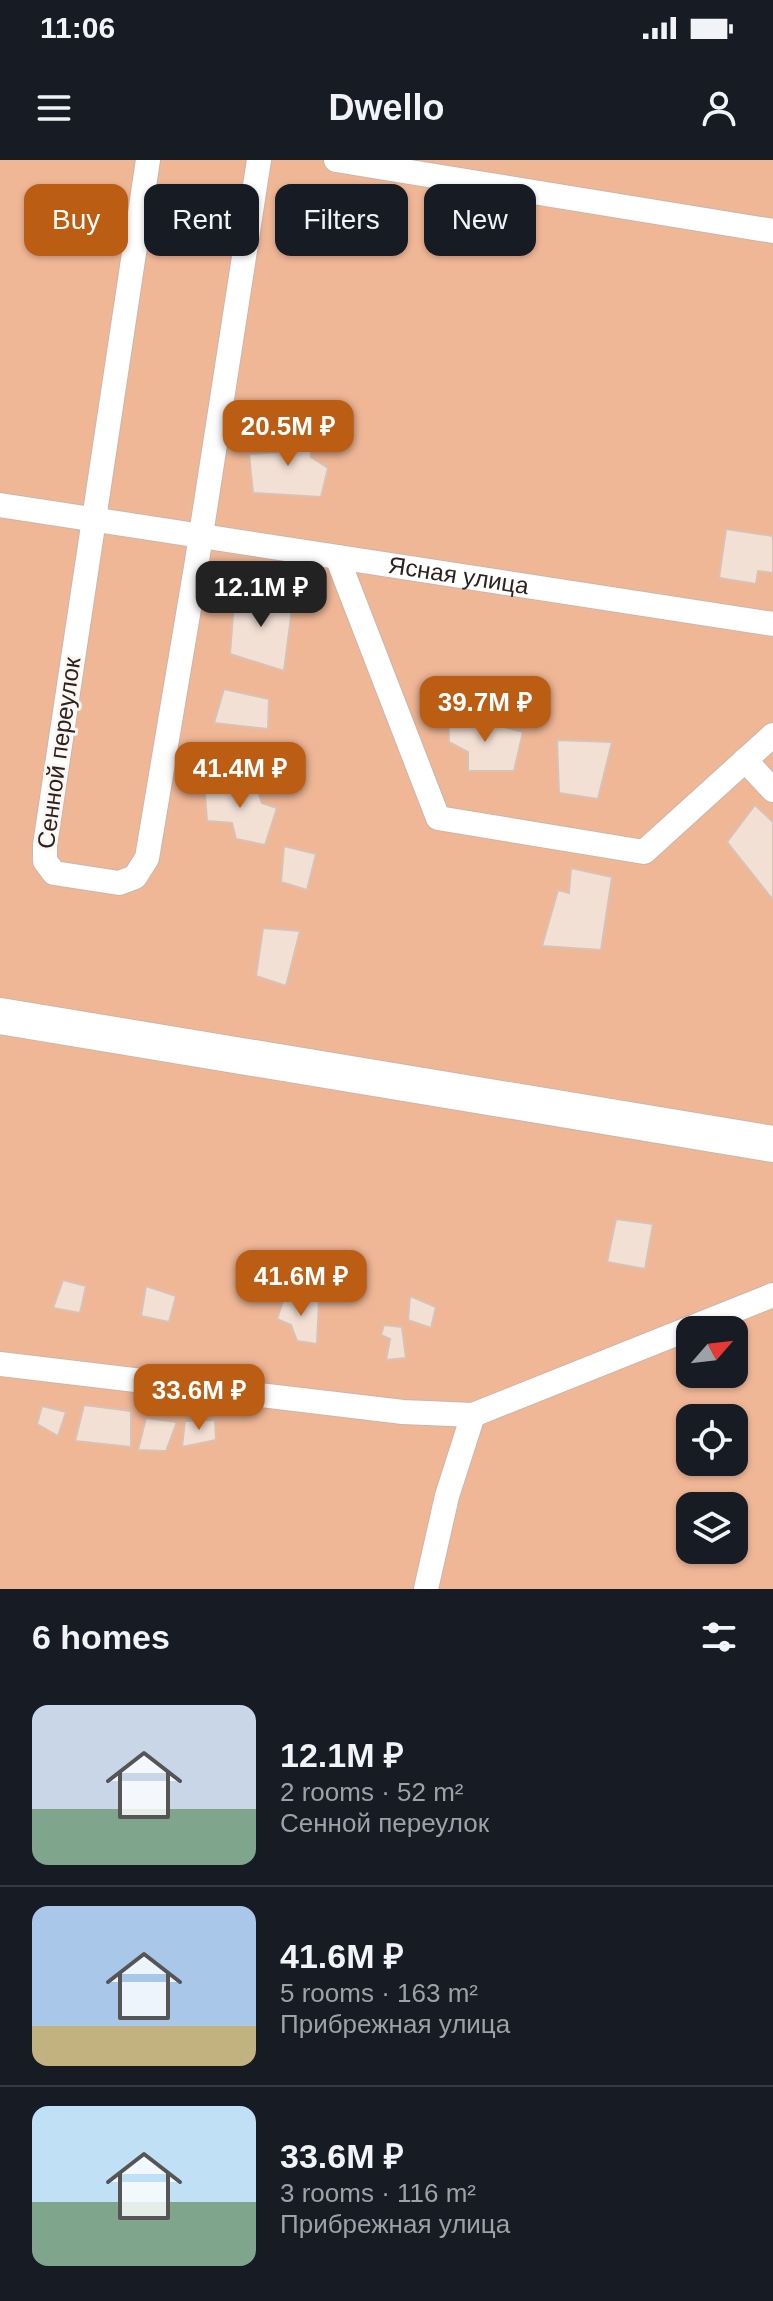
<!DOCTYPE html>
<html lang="en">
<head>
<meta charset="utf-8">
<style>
  :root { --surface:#171b24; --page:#242831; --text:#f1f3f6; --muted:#9ea1a6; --line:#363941; --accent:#bb5d12 }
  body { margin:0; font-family:Arial,sans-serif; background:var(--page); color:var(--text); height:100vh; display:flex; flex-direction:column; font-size:30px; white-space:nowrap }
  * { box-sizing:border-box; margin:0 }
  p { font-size:26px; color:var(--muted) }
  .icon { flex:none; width:44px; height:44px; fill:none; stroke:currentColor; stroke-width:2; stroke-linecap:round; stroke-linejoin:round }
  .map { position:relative; height:1429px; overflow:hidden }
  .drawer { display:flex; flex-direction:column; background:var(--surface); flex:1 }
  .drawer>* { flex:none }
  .guide { position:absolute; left:24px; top:24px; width:726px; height:72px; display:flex; gap:16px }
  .needle { width:52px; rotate:62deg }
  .controls { position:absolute; left:676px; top:1156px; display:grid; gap:16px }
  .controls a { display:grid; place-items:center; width:72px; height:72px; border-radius:16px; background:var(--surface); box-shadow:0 2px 6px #0004; font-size:40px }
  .price { position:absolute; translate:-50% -68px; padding:0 18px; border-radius:16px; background:var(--accent); color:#fff; font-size:26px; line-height:52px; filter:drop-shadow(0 2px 4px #0008) }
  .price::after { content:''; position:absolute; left:50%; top:48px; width:24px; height:18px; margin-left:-12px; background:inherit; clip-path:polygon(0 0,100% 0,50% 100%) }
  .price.active { background:#222; color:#fff }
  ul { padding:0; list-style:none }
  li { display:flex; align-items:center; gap:24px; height:200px; padding:0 32px }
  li+li { border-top:2px solid var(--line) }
  li span { display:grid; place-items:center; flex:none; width:224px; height:160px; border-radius:16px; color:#555 }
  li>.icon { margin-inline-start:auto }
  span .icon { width:96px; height:96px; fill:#fffc; stroke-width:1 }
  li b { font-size:34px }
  h2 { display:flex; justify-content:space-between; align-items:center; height:96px; padding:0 32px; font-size:34px }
  .tag { padding:0 28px; border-radius:16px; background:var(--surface); box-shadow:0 2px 6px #0004; font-size:28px; line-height:72px }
  .tag.active { background:var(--accent); color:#fff }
  .status { display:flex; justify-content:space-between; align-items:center; height:56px; padding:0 40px; background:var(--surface); direction:ltr }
  .status svg { height:22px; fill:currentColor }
  header { display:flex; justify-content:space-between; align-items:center; height:104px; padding:0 32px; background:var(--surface); font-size:36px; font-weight:800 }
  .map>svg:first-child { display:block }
  .green { fill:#f0b797; fill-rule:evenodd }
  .building { fill:#f3e0d5; stroke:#d9c1b3; stroke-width:2 }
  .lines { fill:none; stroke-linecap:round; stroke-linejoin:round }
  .street-casing { stroke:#cdb5a8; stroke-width:26 }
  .secondary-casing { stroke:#cdb5a8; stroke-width:38 }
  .street { stroke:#fff; stroke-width:24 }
  .secondary { stroke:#fff; stroke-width:36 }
  .labels { text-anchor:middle; stroke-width:6; stroke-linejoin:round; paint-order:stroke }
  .street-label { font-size:24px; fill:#2d231e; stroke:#fcf7f4 }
</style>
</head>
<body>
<div class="status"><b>11:06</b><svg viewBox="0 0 49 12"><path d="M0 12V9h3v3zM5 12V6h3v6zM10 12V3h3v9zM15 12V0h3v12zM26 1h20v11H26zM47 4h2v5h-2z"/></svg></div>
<header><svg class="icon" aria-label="menu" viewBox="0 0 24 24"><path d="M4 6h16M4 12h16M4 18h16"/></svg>Dwello<svg class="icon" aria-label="person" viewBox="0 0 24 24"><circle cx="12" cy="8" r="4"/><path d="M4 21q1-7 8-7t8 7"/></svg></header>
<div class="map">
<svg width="773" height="1429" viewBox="0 0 773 1429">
  <rect width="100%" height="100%" fill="#fcf7f4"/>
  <path class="green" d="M 0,0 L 773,0 L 773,1429 L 0,1429 ZM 690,1170 L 734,1170 L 734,1214 L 690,1214 ZM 690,1258 L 734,1258 L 734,1302 L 690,1302 ZM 690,1346 L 734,1346 L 734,1390 L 690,1390 Z"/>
  <g class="building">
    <path d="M 277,267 L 311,278 L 311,297 L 328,308 L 321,337 L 253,333 L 249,294 L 277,292 Z"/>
    <path d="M 726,369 L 773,376 L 773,413 L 758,411 L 756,424 L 719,418 Z"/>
    <path d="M 235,429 L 293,441 L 284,511 L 230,494 Z"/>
    <path d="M 224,529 L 269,539 L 268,569 L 214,563 Z"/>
    <path d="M 448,552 L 523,572 L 514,611 L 468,611 L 468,592 L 449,582 Z"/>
    <path d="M 557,580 L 612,582 L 598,639 L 559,633 Z"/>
    <path d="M 218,583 L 271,591 L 275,619 L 223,609 Z"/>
    <path d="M 204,621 L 256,626 L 262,643 L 277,648 L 265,685 L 236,679 L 232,663 L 207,661 Z"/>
    <path d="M 755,645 L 773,662 L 773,740 L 727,682 Z"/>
    <path d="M 284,686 L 316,694 L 307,730 L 281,722 Z"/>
    <path d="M 571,708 L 612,717 L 601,790 L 542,786 L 558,730 L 569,733 Z"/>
    <path d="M 263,768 L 300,771 L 286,826 L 256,816 Z"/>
    <path d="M 616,1059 L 653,1064 L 645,1109 L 607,1102 Z"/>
    <path d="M 63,1120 L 86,1126 L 80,1153 L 53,1148 Z"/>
    <path d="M 146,1126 L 176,1136 L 169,1162 L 141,1156 Z"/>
    <path d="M 410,1136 L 436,1147 L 431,1168 L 408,1160 Z"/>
    <path d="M 284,1138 L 319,1140 L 317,1184 L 297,1181 L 291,1165 L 277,1159 Z"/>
    <path d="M 384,1165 L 402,1167 L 406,1198 L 386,1200 L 390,1179 L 381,1175 Z"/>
    <path d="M 84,1245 L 131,1251 L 131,1287 L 75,1281 Z"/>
    <path d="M 42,1246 L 66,1252 L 58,1276 L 37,1264 Z"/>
    <path d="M 146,1258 L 177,1262 L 166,1291 L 138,1290 Z"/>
    <path d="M 215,1260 L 216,1280 L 182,1287 L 185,1261 Z"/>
  </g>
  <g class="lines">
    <defs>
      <g id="street">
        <path d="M 148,0 L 45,685 L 45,701 L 54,713 L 119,723 L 135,717 L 147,698 L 196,407 L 259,0"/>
        <path d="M 336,0 L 773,71"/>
        <path id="s1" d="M 0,345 L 773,464"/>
        <path d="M 337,397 L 438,658 L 644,692 L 773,575"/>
        <path d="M 745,600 L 773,630"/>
        <path d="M 0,1204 L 403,1252 L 473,1255"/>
        <path d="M 426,1429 L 447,1336 L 473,1255 L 773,1135"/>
      </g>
      <path id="secondary" d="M 0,856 L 773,984"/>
    </defs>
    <use href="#street" class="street-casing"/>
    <use href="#secondary" class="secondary-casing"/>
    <use href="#street" class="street"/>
    <use href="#secondary" class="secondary"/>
  </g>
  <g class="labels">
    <g class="street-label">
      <text dy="8" stroke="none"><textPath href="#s1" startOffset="464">Ясная улица</textPath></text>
      <text transform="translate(59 593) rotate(-82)" y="8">Сенной переулок</text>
    </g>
  </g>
</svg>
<div class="controls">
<a><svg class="needle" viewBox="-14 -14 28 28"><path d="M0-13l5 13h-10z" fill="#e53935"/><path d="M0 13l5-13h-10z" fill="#9ea1a6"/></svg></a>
<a><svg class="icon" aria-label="locate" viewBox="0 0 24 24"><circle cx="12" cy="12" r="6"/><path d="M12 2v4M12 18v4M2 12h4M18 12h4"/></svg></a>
<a><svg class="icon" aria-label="layers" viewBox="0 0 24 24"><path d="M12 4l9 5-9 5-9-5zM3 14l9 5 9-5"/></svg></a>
</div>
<b class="price" style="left:288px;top:308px">20.5M ₽</b>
<b class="price active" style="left:261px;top:469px">12.1M ₽</b>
<b class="price" style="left:485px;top:584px">39.7M ₽</b>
<b class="price" style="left:240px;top:650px">41.4M ₽</b>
<b class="price" style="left:301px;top:1158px">41.6M ₽</b>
<b class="price" style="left:199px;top:1272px">33.6M ₽</b>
<div class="guide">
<a class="tag active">Buy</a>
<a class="tag">Rent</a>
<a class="tag">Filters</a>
<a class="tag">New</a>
</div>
</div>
<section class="drawer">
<h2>6 homes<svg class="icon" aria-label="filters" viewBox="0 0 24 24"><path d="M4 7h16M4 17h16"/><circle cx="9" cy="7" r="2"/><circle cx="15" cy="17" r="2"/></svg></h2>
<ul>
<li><span style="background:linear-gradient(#c9d6e8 65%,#7fa58c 0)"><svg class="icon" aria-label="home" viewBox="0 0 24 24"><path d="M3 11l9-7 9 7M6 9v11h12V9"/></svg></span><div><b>12.1M ₽</b><p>2 rooms · 52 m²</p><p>Сенной переулок</p></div></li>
<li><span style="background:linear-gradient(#a9c7e8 75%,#c2b280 0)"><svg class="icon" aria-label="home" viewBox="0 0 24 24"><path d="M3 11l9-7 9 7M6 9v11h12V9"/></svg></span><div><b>41.6M ₽</b><p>5 rooms · 163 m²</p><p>Прибрежная улица</p></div></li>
<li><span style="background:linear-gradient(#bfe0f5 60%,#7fa58c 0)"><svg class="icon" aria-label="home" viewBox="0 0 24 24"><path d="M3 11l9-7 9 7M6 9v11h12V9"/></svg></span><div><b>33.6M ₽</b><p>3 rooms · 116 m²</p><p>Прибрежная улица</p></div></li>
</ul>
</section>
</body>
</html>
